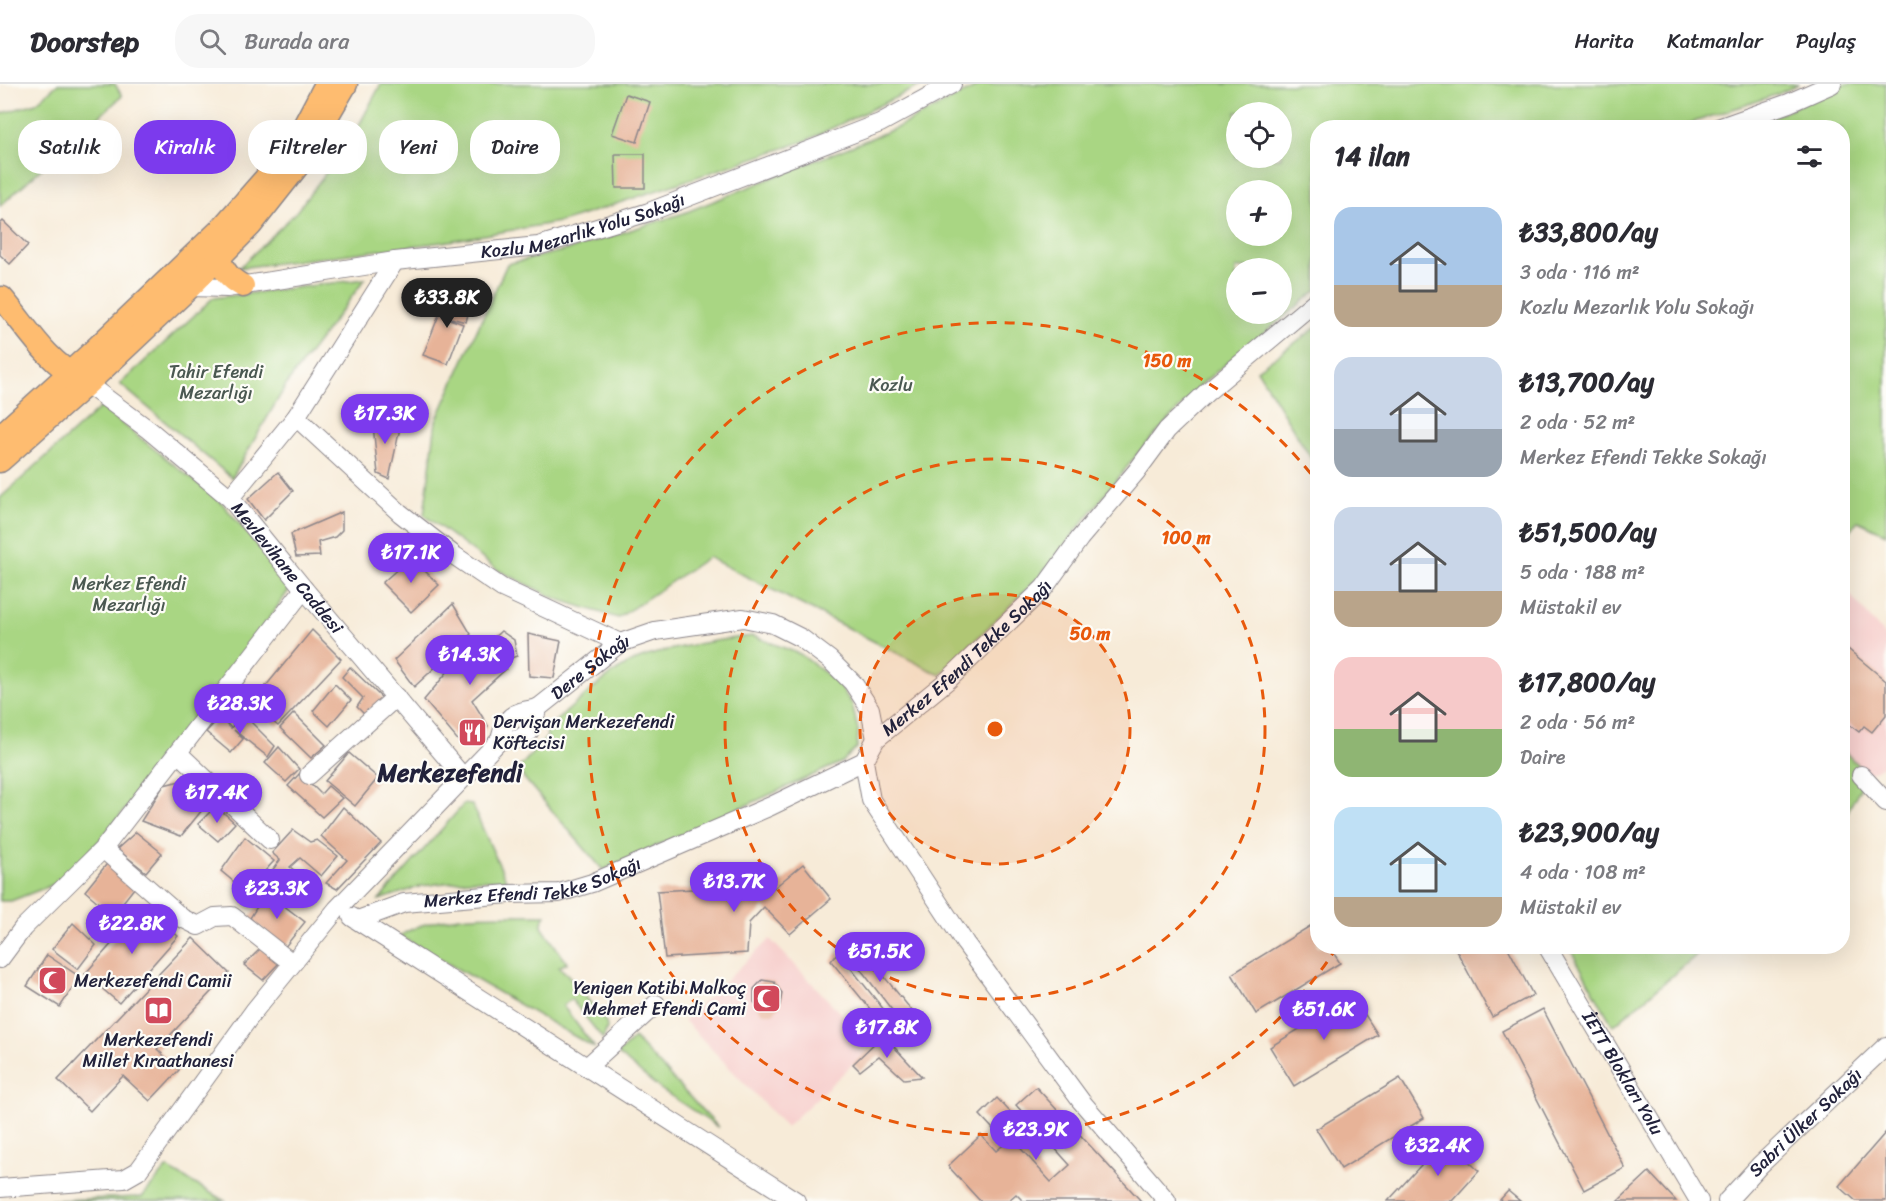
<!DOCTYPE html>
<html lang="tr">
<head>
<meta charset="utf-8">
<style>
  :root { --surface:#fff; --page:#f7f7f7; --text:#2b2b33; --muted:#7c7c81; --line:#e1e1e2; --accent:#7c3aed }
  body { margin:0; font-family:Sriracha,sans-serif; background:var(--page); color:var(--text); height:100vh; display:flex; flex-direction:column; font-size:22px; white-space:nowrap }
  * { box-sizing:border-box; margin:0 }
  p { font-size:20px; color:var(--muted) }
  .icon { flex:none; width:33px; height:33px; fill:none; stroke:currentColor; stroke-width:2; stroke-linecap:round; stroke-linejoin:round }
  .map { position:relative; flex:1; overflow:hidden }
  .sheet { position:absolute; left:1310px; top:36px; width:540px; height:834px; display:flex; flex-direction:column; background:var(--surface); border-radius:24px; box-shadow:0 6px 24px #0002 }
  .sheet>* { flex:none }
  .hud { position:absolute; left:18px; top:36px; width:570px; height:54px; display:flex; gap:12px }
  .tools { position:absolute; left:1226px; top:18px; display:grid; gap:12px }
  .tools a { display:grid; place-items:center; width:66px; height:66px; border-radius:50%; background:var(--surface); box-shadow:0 6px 24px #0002; font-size:30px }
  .price { position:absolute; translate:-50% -51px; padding:0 14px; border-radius:21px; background:var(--accent); color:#fff; font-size:20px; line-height:39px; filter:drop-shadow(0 2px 3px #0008) }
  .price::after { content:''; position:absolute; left:50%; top:36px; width:18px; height:14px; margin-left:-9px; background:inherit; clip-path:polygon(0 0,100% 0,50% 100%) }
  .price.on { background:#222; color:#fff }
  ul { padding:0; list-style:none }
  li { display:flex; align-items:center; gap:18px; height:150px; padding:0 24px }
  li span { display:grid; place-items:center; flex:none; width:168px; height:120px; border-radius:18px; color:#555 }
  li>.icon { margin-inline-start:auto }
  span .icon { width:72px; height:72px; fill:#fffc; stroke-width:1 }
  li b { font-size:26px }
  h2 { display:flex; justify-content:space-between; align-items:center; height:72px; padding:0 24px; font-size:26px }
  .chip { padding:0 21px; border-radius:24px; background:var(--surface); box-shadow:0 6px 24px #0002; font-size:21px; line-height:54px }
  .chip.on { background:var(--accent); color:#fff }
  header { display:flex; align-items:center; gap:36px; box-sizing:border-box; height:84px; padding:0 30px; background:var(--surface); border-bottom:2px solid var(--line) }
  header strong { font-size:28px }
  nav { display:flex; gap:33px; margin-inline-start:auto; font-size:21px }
  .search { width:420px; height:54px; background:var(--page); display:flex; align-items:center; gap:15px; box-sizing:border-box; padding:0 21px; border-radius:24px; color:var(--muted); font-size:22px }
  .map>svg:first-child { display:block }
  .built { fill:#f7d0ce }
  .green { fill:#a9d683; stroke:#667c5f; stroke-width:1.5; fill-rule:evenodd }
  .building { fill:#e7b398 }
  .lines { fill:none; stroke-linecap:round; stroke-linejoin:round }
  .minor-casing { stroke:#8c868a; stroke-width:20 }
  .major-casing { stroke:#8c868a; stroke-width:25 }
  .minor { stroke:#fff; stroke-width:18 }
  .major { stroke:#febc70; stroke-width:22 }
  .ring { fill:none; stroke:#e8590c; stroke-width:3; stroke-dasharray:10 8 }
  .labels { text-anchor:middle; stroke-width:4.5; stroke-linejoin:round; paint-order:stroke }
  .street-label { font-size:18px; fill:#22223b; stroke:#fdfcf7 }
  .park-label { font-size:18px; fill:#4a5851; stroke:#fdfcf7 }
  .poi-label { font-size:18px; fill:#22223b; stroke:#fdfcf7; text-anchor:start }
  .district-label { font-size:24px; font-weight:bold; fill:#22223b; stroke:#fdfcf7 }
  .centre { fill:#e8590c; stroke:#fdfcf7; stroke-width:3 }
  .ring-label { font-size:18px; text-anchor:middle; font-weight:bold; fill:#e8590c; stroke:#fdfcf7; stroke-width:4.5; stroke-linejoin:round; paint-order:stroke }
</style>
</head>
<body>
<header>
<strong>Doorstep</strong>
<div class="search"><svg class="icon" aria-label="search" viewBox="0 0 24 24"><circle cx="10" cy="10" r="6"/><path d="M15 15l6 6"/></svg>Burada ara</div>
<nav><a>Harita</a><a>Katmanlar</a><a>Paylaş</a></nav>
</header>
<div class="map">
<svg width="1886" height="1117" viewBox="0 0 1886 1117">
  <rect width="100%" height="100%" fill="#fdfcf7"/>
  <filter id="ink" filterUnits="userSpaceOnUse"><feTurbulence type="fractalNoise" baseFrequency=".0167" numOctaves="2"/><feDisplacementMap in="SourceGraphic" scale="12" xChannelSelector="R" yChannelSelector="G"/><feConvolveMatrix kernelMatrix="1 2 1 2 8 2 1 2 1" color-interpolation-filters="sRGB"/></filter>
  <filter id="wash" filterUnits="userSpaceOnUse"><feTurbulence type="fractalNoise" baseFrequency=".008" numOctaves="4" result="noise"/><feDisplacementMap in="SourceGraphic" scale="24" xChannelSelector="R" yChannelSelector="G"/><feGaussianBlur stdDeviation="1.35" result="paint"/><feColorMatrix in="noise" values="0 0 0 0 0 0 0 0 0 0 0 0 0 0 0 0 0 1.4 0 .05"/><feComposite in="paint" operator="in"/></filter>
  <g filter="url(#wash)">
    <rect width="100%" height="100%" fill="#f7ebd8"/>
    <g class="built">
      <path d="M 1842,501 L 1886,553 L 1886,680 L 1867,691 L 1842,665 Z"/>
      <path d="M 770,855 L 872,962 L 786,1043 L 684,936 Z"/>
    </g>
    <g class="green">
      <path d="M 58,0 L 115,0 L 122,12 L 0,122 L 0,30 L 36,19 Z"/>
      <path d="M 381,0 L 924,0 L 805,57 L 565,137 L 443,158 L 239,184 L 296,128 L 351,56 Z"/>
      <path d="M 982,0 L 1799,0 L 1778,10 L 1679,43 L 1317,44 L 1317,206 L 1205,297 L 1139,368 L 1040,492 L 940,591 L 708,473 L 618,534 L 557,515 L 498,486 L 424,431 L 436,337 L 507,180 L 571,165 L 684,129 L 894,45 ZM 1236,28 L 1281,28 L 1281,74 L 1236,74 ZM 1236,106 L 1281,106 L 1281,152 L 1236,152 ZM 1236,184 L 1281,184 L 1281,230 L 1236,230 Z"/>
      <path d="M 1843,0 L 1886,0 L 1886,450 L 1858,437 L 1842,454 L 1842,44 L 1750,44 Z"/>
      <path d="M 365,195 L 288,298 L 232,394 L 120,300 L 213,214 Z"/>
      <path d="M 1317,243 L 1317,384 L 1257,286 Z"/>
      <path d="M 101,323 L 221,418 L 292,502 L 194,641 L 96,761 L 60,798 L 11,817 L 0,817 L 0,414 Z"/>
      <path d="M 753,552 L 800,570 L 837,598 L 852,620 L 858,646 L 857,664 L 842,678 L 603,786 L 517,686 L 547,653 L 546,645 C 572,624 597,598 626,581 C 651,566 722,555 753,552 Z"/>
      <path d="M 1842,665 L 1867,691 L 1842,738 Z"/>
      <path d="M 464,720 L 472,721 L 506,796 L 468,796 L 422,802 L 379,816 Z"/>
      <path d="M 546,831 L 542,838 L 542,843 L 567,879 L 559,883 L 568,891 L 606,938 L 607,944 L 603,955 L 571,915 L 563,922 L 595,964 L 400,852 C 437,826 502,832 546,831 Z"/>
      <path d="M 1569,863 L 1706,863 L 1613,942 Z"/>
      <path d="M 634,954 L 719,1044 L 659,1004 L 618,970 Z"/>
      <path d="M 167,1084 L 225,1117 L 27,1117 L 142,1113 Z"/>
    </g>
    <g id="blocks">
      <g class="building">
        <path d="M 626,10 L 650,18 L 637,58 L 612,50 Z"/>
        <path d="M 615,70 L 645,70 L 645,104 L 616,104 Z"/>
        <path d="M 3,137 L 28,161 L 10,180 L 0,171 L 0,140 Z"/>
        <path d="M 444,212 L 471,218 L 466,238 L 439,231 L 463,240 L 448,280 L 423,271 L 439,231 Z"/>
        <path d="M 372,331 L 400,344 L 389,395 L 378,390 Z"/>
        <path d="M 278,388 L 293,407 L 264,436 L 248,415 Z"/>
        <path d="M 342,428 L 342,446 L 335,453 L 318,458 L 320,472 L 296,473 L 291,450 Z"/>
        <path d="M 411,473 L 439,501 L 411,528 L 382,499 Z"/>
        <path d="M 453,520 L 471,550 L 414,603 L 394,576 Z"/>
        <path d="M 312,546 L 341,575 L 278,642 L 251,620 Z"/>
        <path d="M 501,547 L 514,556 L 517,572 L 508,575 L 506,585 L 472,616 L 488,642 L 474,656 L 461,660 L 424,616 L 459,574 L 476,557 L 487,560 Z"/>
        <path d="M 528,550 L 561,557 L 554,594 L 529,592 Z"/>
        <path d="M 1842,560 L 1886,597 L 1886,631 L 1872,648 L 1864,642 L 1859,648 L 1842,635 Z"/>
        <path d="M 350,583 L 383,615 L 365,631 L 357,623 L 363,614 L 342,593 Z"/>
        <path d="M 335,600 L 351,616 L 329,642 L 313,627 Z"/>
        <path d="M 242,629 L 275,662 L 268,673 L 234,646 L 243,655 L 231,669 L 206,648 L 220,633 L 231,644 Z"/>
        <path d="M 294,629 L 326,661 L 311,674 L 280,644 Z"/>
        <path d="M 279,663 L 299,685 L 286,698 L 265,679 Z"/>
        <path d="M 349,669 L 378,694 L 355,722 L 325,697 Z"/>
        <path d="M 300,689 L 321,710 L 328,702 L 342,714 L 322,733 L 288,702 Z"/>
        <path d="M 188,695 L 211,715 L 181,752 L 141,737 L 164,701 Z"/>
        <path d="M 216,722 L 235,739 L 218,757 L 198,740 Z"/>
        <path d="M 343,723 L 381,759 L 337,805 L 326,799 L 347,776 L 321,752 Z"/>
        <path d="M 293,746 L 310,758 L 317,756 L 338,772 L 321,792 L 300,774 L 290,783 L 303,793 L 291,808 L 279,798 L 274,808 L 262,800 L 280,776 L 272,769 Z"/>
        <path d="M 136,748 L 162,769 L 146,788 L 117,765 Z"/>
        <path d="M 245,753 L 274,777 L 246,808 L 221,787 Z"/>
        <path d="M 110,776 L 138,799 L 113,831 L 85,807 Z"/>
        <path d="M 803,780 L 831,815 L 790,850 L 764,823 L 749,839 L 747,869 L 665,874 L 657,807 L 748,802 L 764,788 L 774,804 Z"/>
        <path d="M 266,808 L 305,838 L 284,864 L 250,834 Z"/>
        <path d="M 144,823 L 178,852 L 119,919 L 85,890 Z"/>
        <path d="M 73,839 L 96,861 L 78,885 L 52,865 Z"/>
        <path d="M 1315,839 L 1317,843 L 1317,862 L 1329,862 L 1340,879 L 1256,930 L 1232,890 Z"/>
        <path d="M 851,852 L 918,934 L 905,943 L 842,861 Z"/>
        <path d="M 193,854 L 229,889 L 157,965 L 179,986 L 150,1017 L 123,992 L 90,1027 L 58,996 Z"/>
        <path d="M 1454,862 L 1507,862 L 1533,911 L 1492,933 Z"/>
        <path d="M 262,863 L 279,879 L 263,896 L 244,881 Z"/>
        <path d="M 838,868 L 900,946 L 892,952 L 831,877 Z"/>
        <path d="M 47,871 L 80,893 L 60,923 L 27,902 Z"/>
        <path d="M 762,896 L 774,898 L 782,909 L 780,921 L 774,929 L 762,929 L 754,918 L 754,905 Z"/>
        <path d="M 1353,912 L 1378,951 L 1294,1002 L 1270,963 Z"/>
        <path d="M 1543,925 L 1625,1084 L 1584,1106 L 1502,947 Z"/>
        <path d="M 883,951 L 922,993 L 904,995 L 879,972 L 860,987 L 853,980 Z"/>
        <path d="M 1400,994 L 1424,1034 L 1341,1085 L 1316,1045 Z"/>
        <path d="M 1036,1003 L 1141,1117 L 1023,1117 L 1016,1110 L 1008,1117 L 980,1117 L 948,1082 L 981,1051 L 996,1067 L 1006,1059 L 980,1031 L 997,1014 L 1026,1045 L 1014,1057 L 1051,1098 L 1070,1081 L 1016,1021 Z"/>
        <path d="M 1886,1048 L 1886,1117 L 1856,1117 L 1839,1102 Z"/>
        <path d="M 1445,1055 L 1479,1087 L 1452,1117 L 1388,1117 Z"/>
        <path d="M 1649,1088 L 1676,1117 L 1618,1117 Z"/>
        <path d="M 1508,1107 L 1520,1117 L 1499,1117 Z"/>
      </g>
    </g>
  </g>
  <g filter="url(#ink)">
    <use href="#blocks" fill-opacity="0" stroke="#8c868a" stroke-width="1.5"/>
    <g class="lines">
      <defs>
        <g id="minor">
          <path d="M 1718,44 L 1789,19 L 1832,0"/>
          <path id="s1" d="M 190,203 L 227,204 L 395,177 L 538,162 L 649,128 L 880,39 L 952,0"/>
          <path id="s2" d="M 87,300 L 149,346 L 230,414 L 304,505 L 463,693"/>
          <path d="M 296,333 L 400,429 L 455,472 L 502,504 L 620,559"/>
          <path d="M 230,414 L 296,333 L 395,177"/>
          <path d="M 500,656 C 506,629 514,629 538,624"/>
          <path d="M 178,669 L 270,756"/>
          <path d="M 864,677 L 871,716 L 965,859 L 1081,1017 L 1167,1117"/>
          <path d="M 309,691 L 396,613"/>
          <path d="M 1861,691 L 1886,718"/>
          <path d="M 103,765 L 182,834 L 198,842 L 215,833 L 232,832 L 292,879"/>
          <path d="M 352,833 L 796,1117"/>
          <path id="s3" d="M 358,836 L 404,819 L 509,810 L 559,809 L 592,799 L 771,722 L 864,677 L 876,655 L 948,596 L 1044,504 L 1080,454 L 1136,388 L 1167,346 L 1207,308 L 1317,216"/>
          <path id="s4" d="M 1547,862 L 1699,1117"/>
          <path d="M 0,875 L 23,844 L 103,765 L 304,505"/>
          <path d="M 587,983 L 656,920"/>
          <path id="s5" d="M 0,1104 L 124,1095 L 138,1087 L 254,927 L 337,825 L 500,656 L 519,655 L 529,648 L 538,624 L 620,559 L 655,547 L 743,534 L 773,540 L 801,554 L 830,576 L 853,599 L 870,625 L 876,655"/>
          <path id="s6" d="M 1727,1117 L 1760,1081 L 1886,962"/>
        </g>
        <g id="major">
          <path d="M 219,174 C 224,188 230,195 243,202"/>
          <path d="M 2,214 C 28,244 44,275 81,296"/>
          <path d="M 0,352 L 87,273 L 220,146 L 279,79 L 304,42 L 326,0"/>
          <path d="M 0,377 L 87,300 L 190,203 L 251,141 L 300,79 L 346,0"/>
        </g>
      </defs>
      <use href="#minor" class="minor-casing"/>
      <use href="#major" class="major-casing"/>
      <use href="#minor" class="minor"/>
      <use href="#major" class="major"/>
    </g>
  </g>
  <circle cx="995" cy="645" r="135" fill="#e8590c" fill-opacity=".12"/>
  <g class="ring">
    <circle cx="995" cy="645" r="135"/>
    <circle cx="995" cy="645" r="270"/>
    <path d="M1337 863A406 406 0 1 1 1315 395"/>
  </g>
  <defs>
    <symbol id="restaurant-square" viewBox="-11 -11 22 22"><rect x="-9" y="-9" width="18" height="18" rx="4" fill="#d1495b" stroke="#fdfcf7"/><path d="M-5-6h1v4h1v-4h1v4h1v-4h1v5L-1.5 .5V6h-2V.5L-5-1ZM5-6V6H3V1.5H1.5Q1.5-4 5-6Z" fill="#fff"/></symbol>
    <symbol id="mosque-square" viewBox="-11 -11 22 22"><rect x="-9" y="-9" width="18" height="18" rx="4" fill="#d1495b" stroke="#fdfcf7"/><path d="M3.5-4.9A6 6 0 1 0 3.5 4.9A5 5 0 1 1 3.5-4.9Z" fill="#fff"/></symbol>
    <symbol id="library-square" viewBox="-11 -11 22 22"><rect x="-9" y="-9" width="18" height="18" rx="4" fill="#d1495b" stroke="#fdfcf7"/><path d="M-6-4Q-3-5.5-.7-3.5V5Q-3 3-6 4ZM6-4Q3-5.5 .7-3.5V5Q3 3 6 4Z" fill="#fff"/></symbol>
  </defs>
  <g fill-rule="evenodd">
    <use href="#restaurant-square" x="456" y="632" width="33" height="33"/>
    <use href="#mosque-square" x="36" y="880" width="33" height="33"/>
    <use href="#mosque-square" x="750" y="898" width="33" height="33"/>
    <use href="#library-square" x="142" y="910" width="33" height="33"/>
  </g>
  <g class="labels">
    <g class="street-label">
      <text dy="6" stroke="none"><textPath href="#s1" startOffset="399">Kozlu Mezarlık Yolu Sokağı</textPath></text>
      <text dy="6" stroke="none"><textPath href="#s2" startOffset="273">Mevlevihane Caddesi</textPath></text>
      <text dy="6" stroke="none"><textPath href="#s3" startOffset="684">Merkez Efendi Tekke Sokağı</textPath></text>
      <text dy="6" stroke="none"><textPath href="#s5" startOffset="828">Dere Sokağı</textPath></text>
      <text dy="6" stroke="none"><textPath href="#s3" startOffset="180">Merkez Efendi Tekke Sokağı</textPath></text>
      <text dy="6" stroke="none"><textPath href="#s4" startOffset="148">İETT Blokları Yolu</textPath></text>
      <text dy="6" stroke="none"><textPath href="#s6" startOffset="111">Sabri Ülker Sokağı</textPath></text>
    </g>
    <g class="park-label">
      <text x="216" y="294">Tahir Efendi<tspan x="216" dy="21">Mezarlığı</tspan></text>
      <text x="891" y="307">Kozlu</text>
      <text x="129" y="506">Merkez Efendi<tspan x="129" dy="21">Mezarlığı</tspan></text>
    </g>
    <g class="poi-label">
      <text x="493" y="644">Dervişan Merkezefendi<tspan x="493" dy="21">Köftecisi</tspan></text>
      <text x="74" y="903">Merkezefendi Camii</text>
      <text x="746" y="910" text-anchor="end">Yenigen Katibi Malkoç<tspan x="746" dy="21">Mehmet Efendi Cami</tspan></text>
      <text x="158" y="962" text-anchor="middle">Merkezefendi<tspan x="158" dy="21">Millet Kıraathanesi</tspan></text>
    </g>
    <g class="district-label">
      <text x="450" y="697">Merkezefendi</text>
    </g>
  </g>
  <circle cx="995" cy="645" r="9" class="centre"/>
  <g class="ring-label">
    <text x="1167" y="283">150 m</text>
    <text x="1186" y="460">100 m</text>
    <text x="1090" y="556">50 m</text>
  </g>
</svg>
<div class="tools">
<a><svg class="icon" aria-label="locate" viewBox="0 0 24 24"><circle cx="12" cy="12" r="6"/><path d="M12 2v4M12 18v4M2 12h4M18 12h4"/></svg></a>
<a>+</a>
<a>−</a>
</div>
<b class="price on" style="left:447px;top:245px">₺33.8K</b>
<b class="price" style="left:385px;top:361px">₺17.3K</b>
<b class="price" style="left:411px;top:500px">₺17.1K</b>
<b class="price" style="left:470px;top:602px">₺14.3K</b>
<b class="price" style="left:240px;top:651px">₺28.3K</b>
<b class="price" style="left:217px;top:740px">₺17.4K</b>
<b class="price" style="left:734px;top:829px">₺13.7K</b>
<b class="price" style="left:277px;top:836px">₺23.3K</b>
<b class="price" style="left:132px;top:871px">₺22.8K</b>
<b class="price" style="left:880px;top:899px">₺51.5K</b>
<b class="price" style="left:1324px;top:957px">₺51.6K</b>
<b class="price" style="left:887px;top:975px">₺17.8K</b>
<b class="price" style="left:1036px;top:1077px">₺23.9K</b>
<b class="price" style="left:1438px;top:1093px">₺32.4K</b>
<div class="hud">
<a class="chip">Satılık</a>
<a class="chip on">Kiralık</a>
<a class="chip">Filtreler</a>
<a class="chip">Yeni</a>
<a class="chip">Daire</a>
</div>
<section class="sheet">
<h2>14 ilan<svg class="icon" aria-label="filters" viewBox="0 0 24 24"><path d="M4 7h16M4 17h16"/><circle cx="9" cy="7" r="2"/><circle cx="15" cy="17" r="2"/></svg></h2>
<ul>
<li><span style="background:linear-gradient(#a9c7e8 65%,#b9a48a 0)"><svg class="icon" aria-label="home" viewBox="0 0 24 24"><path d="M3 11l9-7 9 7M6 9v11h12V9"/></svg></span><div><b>₺33,800/ay</b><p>3 oda · 116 m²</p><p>Kozlu Mezarlık Yolu Sokağı</p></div></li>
<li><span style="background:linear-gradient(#c9d6e8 60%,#9aa5b1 0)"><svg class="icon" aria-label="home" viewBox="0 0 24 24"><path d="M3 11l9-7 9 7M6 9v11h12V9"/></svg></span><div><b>₺13,700/ay</b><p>2 oda · 52 m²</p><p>Merkez Efendi Tekke Sokağı</p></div></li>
<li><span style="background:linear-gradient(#c9d6e8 70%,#b9a48a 0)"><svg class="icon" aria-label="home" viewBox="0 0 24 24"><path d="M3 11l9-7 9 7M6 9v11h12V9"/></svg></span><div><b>₺51,500/ay</b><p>5 oda · 188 m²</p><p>Müstakil ev</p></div></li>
<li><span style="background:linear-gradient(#f6c9c9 60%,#8fb573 0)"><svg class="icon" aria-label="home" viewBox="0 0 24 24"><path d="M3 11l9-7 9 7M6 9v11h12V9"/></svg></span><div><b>₺17,800/ay</b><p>2 oda · 56 m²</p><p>Daire</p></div></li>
<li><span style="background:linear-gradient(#bfe0f5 75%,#b9a48a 0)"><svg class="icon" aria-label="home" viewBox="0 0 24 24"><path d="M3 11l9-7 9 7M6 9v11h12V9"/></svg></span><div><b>₺23,900/ay</b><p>4 oda · 108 m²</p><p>Müstakil ev</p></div></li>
</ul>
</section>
</div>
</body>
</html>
